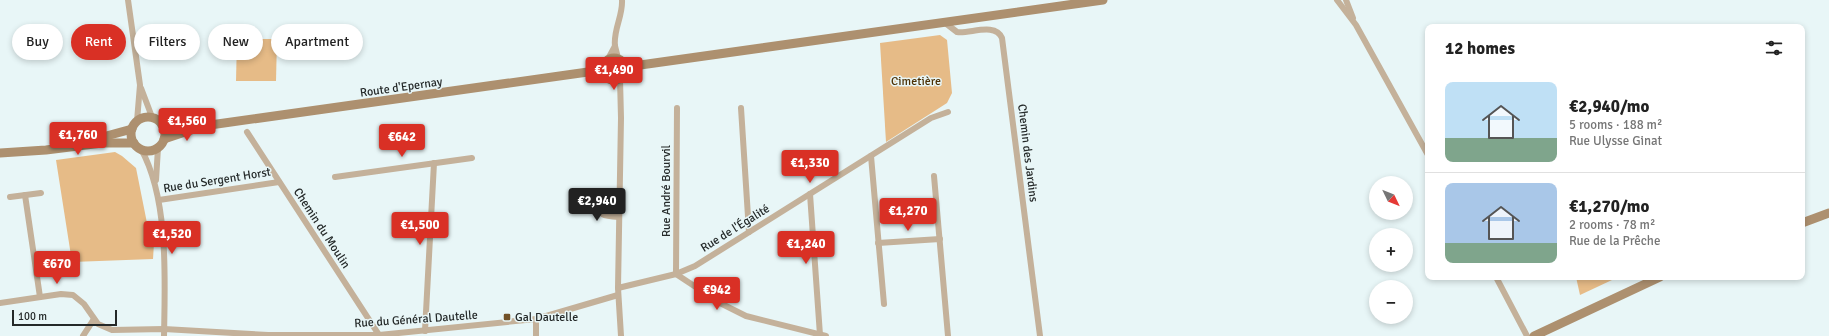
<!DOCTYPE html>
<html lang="en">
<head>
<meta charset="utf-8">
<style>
  :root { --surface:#fff; --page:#f2f2f2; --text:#222; --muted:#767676; --line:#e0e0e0; --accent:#d93025 }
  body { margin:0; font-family:Signika,sans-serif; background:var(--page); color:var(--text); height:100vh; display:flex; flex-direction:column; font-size:15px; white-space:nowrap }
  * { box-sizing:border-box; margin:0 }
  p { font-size:13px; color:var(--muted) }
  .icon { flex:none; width:22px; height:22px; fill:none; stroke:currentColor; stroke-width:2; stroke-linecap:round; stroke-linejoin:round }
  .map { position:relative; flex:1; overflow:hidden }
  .side { position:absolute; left:1425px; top:24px; width:380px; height:256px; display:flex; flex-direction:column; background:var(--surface); border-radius:8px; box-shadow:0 2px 6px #0003 }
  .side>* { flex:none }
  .banner { position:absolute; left:12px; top:24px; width:380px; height:36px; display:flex; gap:8px }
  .needle { width:26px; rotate:133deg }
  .fabs { position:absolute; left:1369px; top:176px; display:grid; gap:8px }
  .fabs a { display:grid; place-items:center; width:44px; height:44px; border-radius:50%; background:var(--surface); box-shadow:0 2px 6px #0003; font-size:20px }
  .scale { position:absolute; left:12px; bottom:10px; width:105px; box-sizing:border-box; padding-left:4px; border:2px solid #242929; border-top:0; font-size:11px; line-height:14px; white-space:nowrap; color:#242929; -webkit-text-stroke:3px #e8f6f7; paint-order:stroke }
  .price { position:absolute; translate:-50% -34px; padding:0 9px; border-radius:4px; background:var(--accent); color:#fff; font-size:13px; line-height:26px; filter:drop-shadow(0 1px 2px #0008) }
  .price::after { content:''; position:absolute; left:50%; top:24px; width:12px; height:9px; margin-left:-6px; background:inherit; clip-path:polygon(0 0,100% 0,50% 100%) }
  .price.current { background:#222; color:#fff }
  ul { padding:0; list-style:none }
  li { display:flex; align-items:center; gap:12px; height:100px; padding:0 20px }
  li+li { border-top:1px solid var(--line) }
  li span { display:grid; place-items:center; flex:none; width:112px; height:80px; border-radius:8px; color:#555 }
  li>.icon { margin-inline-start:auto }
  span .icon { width:48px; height:48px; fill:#fffc; stroke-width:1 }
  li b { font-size:17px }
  h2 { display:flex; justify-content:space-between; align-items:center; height:48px; padding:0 20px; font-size:17px }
  .pill { padding:0 14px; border-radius:18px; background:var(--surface); box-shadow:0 2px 6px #0003; font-size:14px; line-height:36px }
  .pill.current { background:var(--accent); color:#fff }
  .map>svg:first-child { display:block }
  .green { fill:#e6bb87 }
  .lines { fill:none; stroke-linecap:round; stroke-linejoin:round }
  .street { stroke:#c4b19a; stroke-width:6 }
  .secondary { stroke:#ad906f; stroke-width:9 }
  .poi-dot { fill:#715127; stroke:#e8f6f7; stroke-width:1.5 }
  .labels { text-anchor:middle; stroke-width:3; stroke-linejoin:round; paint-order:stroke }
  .park-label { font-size:12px; fill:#4c3004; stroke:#e8f6f7 }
  .street-label { font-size:12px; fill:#242929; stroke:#e8f6f7 }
  .poi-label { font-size:12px; fill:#242929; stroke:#e8f6f7; text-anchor:start }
</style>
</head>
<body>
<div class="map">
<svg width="1829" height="336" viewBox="0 0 1829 336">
  <rect width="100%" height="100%" fill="#e8f6f7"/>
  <g class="green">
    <path d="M 940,35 L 947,40 L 952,93 L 947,103 L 886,142 L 880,43 Z"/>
    <path d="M 237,39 L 277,39 L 276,81 L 236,81 Z"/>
    <path d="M 115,152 L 122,156 L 136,168 L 150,238 L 154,243 L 153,259 L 72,262 L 56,160 Z"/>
    <path d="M 1576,277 L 1612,277 L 1612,280 L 1580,295 Z"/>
  </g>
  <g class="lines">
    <g class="street">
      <path d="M 128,0 L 140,85 L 137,121"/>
      <path d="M 1337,0 L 1356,25 L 1428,155"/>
      <path d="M 1346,0 L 1353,18"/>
      <path d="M 944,22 L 957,32 C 970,34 995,22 1002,38 L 1040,336"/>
      <path d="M 615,46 C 613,30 623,16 622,0"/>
      <path d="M 608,59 L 615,46 L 618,58"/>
      <path d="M 620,79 L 621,118 L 618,288 L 621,336"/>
      <path d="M 141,88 L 152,117"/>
      <path d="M 677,108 L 676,274 L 695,266 L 931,118 L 948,112"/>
      <path d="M 741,108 L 749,232"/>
      <path d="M 247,132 L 379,335"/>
      <path d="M 141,149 C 169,199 165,280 164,336"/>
      <path d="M 871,156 L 884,304"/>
      <path d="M 934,176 L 948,336"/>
      <path d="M 335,177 L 472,158"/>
      <path d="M 156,180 L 158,148"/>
      <path d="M 810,194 L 820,335"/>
      <path d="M 25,195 L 40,297"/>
      <path d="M 10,197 L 41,193"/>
      <path d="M 159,200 L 279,182"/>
      <path d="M 593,200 C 601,216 602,216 619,217"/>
      <path d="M 878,243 L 940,239"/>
      <path d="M 1496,277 L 1527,336"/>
      <path d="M 618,288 L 676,274 L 720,303 L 746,316 L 826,336"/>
      <path d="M 0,303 L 61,294 L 73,295 L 84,304 L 98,324 L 112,330 L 164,329 L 268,335 L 379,335 L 536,319 L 618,295"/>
      <path d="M 536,319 L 536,336"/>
      <path d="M 425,331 L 434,163"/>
      <path d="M 83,336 L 94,319"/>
    </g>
    <g class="secondary">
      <circle cx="614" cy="69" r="11"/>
      <path d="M 626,67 L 1103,0"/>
      <circle cx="148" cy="134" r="17"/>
      <path d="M 162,125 L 203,126 L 602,70"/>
      <path d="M 99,138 L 132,129"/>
      <path d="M 164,139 L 194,129"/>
      <path d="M 0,153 L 46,150 L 102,143 L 134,143"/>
      <path d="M 1802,223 L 1829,213"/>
      <path d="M 1534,336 L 1660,277"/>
    </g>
  </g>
  <rect class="poi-dot" x="503" y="313" width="8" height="8" rx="2"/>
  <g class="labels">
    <g class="park-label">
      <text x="916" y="85">Cimetière</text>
    </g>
    <g class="street-label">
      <text transform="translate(401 87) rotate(-8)" y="4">Route d'Epernay</text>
      <text transform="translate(1028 153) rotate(83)" y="4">Chemin des Jardins</text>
      <text transform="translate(217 180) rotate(-9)" y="4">Rue du Sergent Horst</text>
      <text transform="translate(666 191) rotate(-90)" y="4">Rue André Bourvil</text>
      <text transform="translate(322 228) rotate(57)" y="4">Chemin du Moulin</text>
      <text transform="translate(735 228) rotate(-32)" y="4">Rue de l'Égalité</text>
      <text transform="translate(416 319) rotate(-4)" y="4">Rue du Général Dautelle</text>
    </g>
    <g class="poi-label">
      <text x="515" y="321">Gal Dautelle</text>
    </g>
  </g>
</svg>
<div class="fabs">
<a><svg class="needle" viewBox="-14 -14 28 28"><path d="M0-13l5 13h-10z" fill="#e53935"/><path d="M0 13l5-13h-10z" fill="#767676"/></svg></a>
<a>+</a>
<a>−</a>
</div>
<div class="scale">100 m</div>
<b class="price" style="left:614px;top:91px">€1,490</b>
<b class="price" style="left:187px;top:142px">€1,560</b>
<b class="price" style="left:78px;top:156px">€1,760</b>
<b class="price" style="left:402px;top:158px">€642</b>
<b class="price" style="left:810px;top:184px">€1,330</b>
<b class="price current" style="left:597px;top:222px">€2,940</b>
<b class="price" style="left:908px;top:232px">€1,270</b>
<b class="price" style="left:420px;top:246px">€1,500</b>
<b class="price" style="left:172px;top:255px">€1,520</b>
<b class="price" style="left:806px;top:265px">€1,240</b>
<b class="price" style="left:57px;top:285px">€670</b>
<b class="price" style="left:717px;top:311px">€942</b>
<div class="banner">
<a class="pill">Buy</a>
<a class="pill current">Rent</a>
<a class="pill">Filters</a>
<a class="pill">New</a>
<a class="pill">Apartment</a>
</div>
<section class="side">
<h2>12 homes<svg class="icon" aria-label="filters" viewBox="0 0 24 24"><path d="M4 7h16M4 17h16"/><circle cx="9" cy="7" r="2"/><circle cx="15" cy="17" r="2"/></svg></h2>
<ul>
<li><span style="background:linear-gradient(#bfe0f5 70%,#7fa58c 0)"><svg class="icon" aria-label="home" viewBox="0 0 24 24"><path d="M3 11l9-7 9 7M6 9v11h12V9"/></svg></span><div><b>€2,940/mo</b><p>5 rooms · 188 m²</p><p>Rue Ulysse Ginat</p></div></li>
<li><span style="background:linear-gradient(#a9c7e8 75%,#7fa58c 0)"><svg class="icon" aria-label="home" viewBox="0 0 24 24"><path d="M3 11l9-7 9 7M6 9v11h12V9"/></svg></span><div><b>€1,270/mo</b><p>2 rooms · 78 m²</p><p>Rue de la Prêche</p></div></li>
</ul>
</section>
</div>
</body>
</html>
